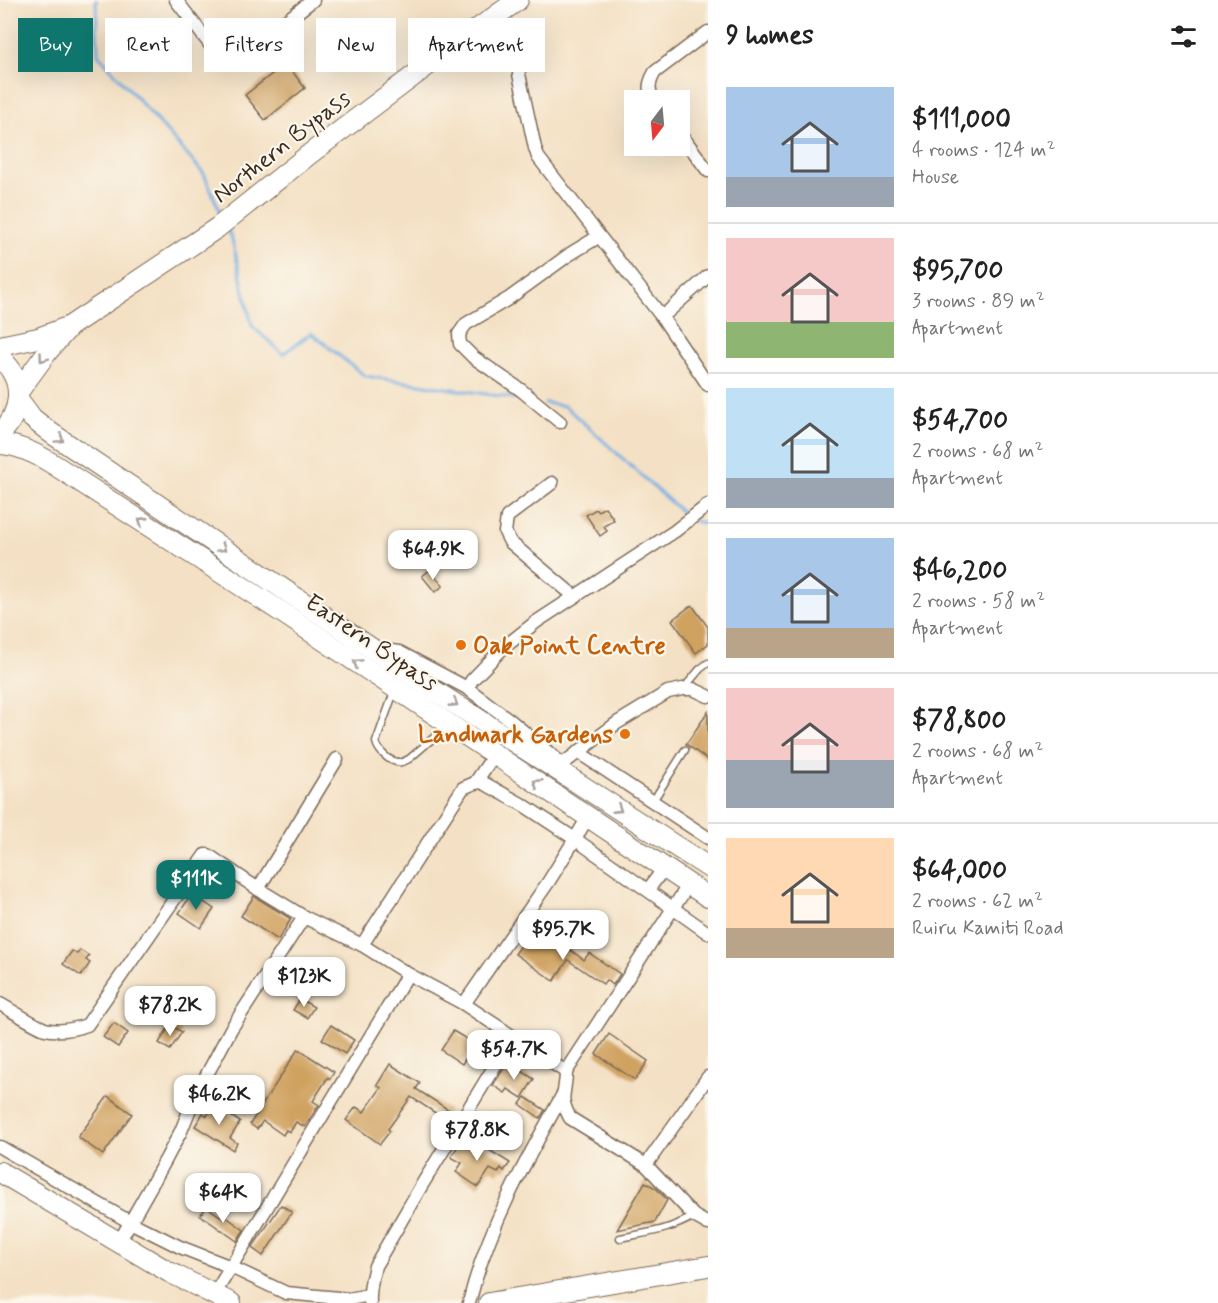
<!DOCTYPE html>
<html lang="en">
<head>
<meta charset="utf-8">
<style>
  :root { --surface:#fff; --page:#f2f2f2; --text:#222; --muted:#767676; --line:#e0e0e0; --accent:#0f766e }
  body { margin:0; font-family:Mynerve,sans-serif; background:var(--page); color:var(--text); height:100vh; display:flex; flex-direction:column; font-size:22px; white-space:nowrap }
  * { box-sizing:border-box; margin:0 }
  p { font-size:20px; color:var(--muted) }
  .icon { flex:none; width:33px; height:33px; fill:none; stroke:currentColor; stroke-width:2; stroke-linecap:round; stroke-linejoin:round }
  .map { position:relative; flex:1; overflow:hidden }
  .details { display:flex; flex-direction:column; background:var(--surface); width:510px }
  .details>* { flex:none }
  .guide { position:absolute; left:18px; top:18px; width:570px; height:54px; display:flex; gap:12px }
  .needle { width:39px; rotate:196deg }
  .fabs { position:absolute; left:624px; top:90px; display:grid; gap:12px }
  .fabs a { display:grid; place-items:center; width:66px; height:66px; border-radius:0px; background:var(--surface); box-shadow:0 6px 24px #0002; font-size:30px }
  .price { position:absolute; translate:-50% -51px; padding:0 14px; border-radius:12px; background:#fff; color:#222; font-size:20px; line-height:39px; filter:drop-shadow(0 2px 3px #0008) }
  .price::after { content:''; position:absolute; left:50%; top:36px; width:18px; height:14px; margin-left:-9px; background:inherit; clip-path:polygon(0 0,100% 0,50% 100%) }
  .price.current { background:var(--accent); color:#fff }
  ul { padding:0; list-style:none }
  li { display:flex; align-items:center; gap:18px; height:150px; padding:0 18px }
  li+li { border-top:2px solid var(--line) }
  li span { display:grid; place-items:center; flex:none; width:168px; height:120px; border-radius:0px; color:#555 }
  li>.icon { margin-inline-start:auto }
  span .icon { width:72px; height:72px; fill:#fffc; stroke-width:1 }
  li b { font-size:26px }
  h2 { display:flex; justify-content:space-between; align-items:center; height:72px; padding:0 18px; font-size:26px }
  .tag { padding:0 21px; border-radius:0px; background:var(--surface); box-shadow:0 6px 24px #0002; font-size:21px; line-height:54px }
  .tag.current { background:var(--accent); color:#fff }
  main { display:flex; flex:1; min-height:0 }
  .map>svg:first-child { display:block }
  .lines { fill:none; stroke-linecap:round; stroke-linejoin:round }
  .stream { stroke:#71aee3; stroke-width:3 }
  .building { fill:#d0a261 }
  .service-casing { stroke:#7c6a58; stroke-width:9 }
  .minor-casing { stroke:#7c6a58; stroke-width:15 }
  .primary-casing { stroke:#7c6a58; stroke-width:22 }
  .service { stroke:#fff; stroke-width:6 }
  .minor { stroke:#fff; stroke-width:12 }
  .primary { stroke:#fff; stroke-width:20 }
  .oneway { stroke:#a79f9a }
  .food-dot { fill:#e8710a; stroke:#fbf7ec; stroke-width:2 }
  .labels { text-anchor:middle; stroke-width:4.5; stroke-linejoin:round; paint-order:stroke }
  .street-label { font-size:24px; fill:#3b2a1e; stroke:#fbf7ec }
  .food-label { font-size:24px; font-weight:bold; fill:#c56008; stroke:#fbf7ec; text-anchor:start }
</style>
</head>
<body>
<main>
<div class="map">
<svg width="708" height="1303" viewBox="0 0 708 1303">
  <rect width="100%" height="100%" fill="#fbf7ec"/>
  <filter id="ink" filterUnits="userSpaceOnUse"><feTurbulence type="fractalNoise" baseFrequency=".0167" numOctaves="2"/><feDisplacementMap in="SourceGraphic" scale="12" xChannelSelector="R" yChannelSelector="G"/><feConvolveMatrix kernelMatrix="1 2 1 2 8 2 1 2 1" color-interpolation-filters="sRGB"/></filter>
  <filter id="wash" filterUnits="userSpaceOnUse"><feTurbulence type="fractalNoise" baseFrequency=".008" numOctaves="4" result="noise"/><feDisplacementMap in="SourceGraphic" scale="24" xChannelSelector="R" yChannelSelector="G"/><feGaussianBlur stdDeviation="1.35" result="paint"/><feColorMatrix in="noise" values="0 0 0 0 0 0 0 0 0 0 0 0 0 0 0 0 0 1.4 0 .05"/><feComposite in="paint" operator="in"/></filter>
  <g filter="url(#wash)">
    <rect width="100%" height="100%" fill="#f4e1c5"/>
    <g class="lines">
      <g class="stream">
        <path d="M 96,0 L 98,54 L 204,174 L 221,214"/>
        <path d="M 227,228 L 232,239 L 252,326 L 283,354 L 311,333 L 365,376 L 526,400"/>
        <path d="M 545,403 L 565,406 L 687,517"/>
        <path d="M 695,521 L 708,525"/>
      </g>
    </g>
    <g id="blocks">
      <g class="building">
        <path d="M 286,63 L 305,88 L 265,120 L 245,95 Z"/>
        <path d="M 605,507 L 614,520 L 604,526 L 607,531 L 600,536 L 586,515 L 596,509 L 598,511 Z"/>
        <path d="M 430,570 L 443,586 L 435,592 L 422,576 Z"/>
        <path d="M 692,605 L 708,627 L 708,644 L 696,653 L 672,620 Z"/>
        <path d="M 708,712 L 708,760 L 686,744 Z"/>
        <path d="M 192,894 L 214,909 L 201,928 L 179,913 Z"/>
        <path d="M 254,896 L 291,919 L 278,940 L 241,916 Z"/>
        <path d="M 532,935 L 551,949 L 557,940 L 584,960 L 589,953 L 620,974 L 613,985 L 606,980 L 603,984 L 568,960 L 554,981 L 515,954 L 522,944 L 524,946 Z"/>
        <path d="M 80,950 L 89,956 L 86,960 L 90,963 L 81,976 L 63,964 L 72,951 L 77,954 Z"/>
        <path d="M 300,999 L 314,1007 L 307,1018 L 293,1010 Z"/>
        <path d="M 114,1023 L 128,1033 L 118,1047 L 103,1037 Z"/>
        <path d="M 170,1025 L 182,1032 L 170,1050 L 159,1043 Z"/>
        <path d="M 331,1025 L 354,1040 L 345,1054 L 322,1039 Z"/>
        <path d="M 453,1031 L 475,1044 L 462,1064 L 441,1050 Z"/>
        <path d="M 609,1034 L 648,1061 L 635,1080 L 596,1054 Z"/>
        <path d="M 298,1049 L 334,1072 L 330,1079 L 328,1077 L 313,1101 L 319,1105 L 305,1127 L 296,1122 L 290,1132 L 286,1130 L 283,1135 L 263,1121 L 257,1129 L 250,1124 Z"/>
        <path d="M 508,1062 L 534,1079 L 522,1098 L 508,1089 L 505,1093 L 493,1085 Z"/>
        <path d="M 390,1064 L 420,1083 L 416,1089 L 449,1110 L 443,1118 L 411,1097 L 388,1129 L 390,1131 L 380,1144 L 346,1120 L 356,1107 L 364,1112 L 381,1088 L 377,1085 Z"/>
        <path d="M 108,1096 L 132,1114 L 103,1155 L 78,1137 Z"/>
        <path d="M 525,1097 L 545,1110 L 540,1118 L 520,1104 Z"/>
        <path d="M 214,1105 L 240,1122 L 230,1138 L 237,1143 L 233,1150 L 195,1126 L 203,1113 L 207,1116 Z"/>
        <path d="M 468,1137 L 510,1163 L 504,1171 L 501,1168 L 498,1173 L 490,1169 L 478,1187 L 456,1172 L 462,1163 L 451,1157 L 460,1143 L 463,1145 Z"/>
        <path d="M 645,1182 L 657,1189 L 667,1200 L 655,1222 L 617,1230 Z"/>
        <path d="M 281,1205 L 292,1212 L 263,1256 L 252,1248 Z"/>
        <path d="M 207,1207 L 223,1218 L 225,1216 L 244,1230 L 237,1241 L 200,1215 Z"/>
      </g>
    </g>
  </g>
  <g filter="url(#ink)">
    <use href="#blocks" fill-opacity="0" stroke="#7c6a58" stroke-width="1.5"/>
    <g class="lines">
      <defs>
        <g id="service">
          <path d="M 684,688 L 700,669 L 708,663"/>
          <path d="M 394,692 L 376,742 C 378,751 389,762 399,762 C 403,763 406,760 409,759 L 446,727"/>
          <path d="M 653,801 L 685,750"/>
          <path d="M 620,1238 C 649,1232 668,1231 694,1216"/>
        </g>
        <g id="minor">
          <path d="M 176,0 L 218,55 C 224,61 227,62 235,60 L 313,0"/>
          <path d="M 519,74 L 535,148 L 538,157 L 662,317"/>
          <path d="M 654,100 C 647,90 649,82 655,72 L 708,32"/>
          <path d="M 680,133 L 708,171"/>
          <path d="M 708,276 L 662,317 L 708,385"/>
          <path d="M 560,422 L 521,390 L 473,357 L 460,344 L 459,334 L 466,324 L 508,299 L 570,254 L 598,237"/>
          <path d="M 552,483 L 507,517 L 505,532 L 510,542 L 574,596"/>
          <path d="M 377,651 L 383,650 L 399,652 L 467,688"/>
          <path d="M 578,752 L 708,838"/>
          <path d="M 561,763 L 511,721 L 467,688 L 472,680 L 503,648 L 536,622 L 675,531 L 708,505"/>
          <path d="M 556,769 L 617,723 L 668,692 L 683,689 L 693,689 L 708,696"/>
          <path d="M 475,783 L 494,755"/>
          <path d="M 588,817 L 575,839 L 708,933"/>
          <path d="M 258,889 L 337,759"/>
          <path d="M 648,890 L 664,868"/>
          <path d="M 408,974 L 464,1004 L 566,1072 C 566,1094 558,1096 570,1118 L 646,1165 L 694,1216 L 708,1224"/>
          <path d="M 0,1004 C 11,1010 34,1025 45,1029 C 58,1032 75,1029 87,1025 L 205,855 L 208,855 L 258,889 L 304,917 L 362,945 L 463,788 L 475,783 L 482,782 L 525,806 L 575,839 L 549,881 L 464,1004"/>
          <path d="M 566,1072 L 689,884"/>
          <path d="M 0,1147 L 130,1222 L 180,1247 L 231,1267 L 286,1293 L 349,1299 L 369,1295"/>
          <path d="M 646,1165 L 708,1077"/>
          <path d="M 119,1242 L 165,1161 L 181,1131 L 194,1099 L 231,1029 L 304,917"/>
          <path d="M 214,1295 L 408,974 L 362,945"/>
          <path d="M 370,1302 C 369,1290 372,1278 375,1266 L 420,1188 L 499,1059"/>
          <path d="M 469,1303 C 487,1229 525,1162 562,1096"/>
        </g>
        <g id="primary">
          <path d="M 0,346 L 38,338 L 70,326 L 217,228 L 311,153 L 444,53 L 518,0"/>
          <path d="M 0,358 C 26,380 22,412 0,434"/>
          <path d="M 18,392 L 48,351 L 68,328"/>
          <path d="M 18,399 L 32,418 L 51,433 L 435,691 L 708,867"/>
          <path d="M 0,444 C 19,445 37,454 53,464 L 280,611 L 708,897"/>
          <path d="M 0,1172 L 169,1272 L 231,1303"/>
          <path d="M 489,1303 L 708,1266"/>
        </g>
      </defs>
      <use href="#service" class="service-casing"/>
      <use href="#minor" class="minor-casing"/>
      <use href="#primary" class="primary-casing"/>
      <use href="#service" class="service"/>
      <use href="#minor" class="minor"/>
      <use href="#primary" class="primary"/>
    </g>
    <defs><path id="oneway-chevron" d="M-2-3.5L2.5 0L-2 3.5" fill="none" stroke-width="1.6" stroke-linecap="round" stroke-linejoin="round" transform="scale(1.5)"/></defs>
    <g class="oneway">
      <use href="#oneway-chevron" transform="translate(43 358) rotate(126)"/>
      <use href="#oneway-chevron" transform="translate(60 439) rotate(34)"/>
      <use href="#oneway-chevron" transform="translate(142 521) rotate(-147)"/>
      <use href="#oneway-chevron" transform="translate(222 548) rotate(34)"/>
      <use href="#oneway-chevron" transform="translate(357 663) rotate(-146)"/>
      <use href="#oneway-chevron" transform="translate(454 703) rotate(33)"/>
      <use href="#oneway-chevron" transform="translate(537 783) rotate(-147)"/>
      <use href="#oneway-chevron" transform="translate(618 809) rotate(33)"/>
    </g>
  </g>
  <g class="food-dot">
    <circle cx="461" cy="645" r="6"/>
    <circle cx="625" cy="734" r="6"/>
  </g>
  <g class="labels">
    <g class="street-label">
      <text transform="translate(281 146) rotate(-38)" y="8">Northern Bypass</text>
      <text transform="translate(372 642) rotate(34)" y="8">Eastern Bypass</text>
    </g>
    <g class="food-label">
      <text x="473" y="653">Oak Point Centre</text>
      <text x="613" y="742" text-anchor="end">Landmark Gardens</text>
    </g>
  </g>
</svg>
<div class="fabs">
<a><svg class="needle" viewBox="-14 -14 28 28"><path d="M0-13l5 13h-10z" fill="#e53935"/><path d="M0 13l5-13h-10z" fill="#767676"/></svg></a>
</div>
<b class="price" style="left:433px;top:581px">$64.9K</b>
<b class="price current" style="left:196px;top:911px">$111K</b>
<b class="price" style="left:563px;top:961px">$95.7K</b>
<b class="price" style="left:304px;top:1008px">$123K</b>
<b class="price" style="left:170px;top:1037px">$78.2K</b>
<b class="price" style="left:514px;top:1081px">$54.7K</b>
<b class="price" style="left:219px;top:1126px">$46.2K</b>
<b class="price" style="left:477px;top:1162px">$78.8K</b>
<b class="price" style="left:223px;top:1224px">$64K</b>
<div class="guide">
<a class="tag current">Buy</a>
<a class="tag">Rent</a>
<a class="tag">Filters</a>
<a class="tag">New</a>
<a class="tag">Apartment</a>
</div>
</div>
<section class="details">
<h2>9 homes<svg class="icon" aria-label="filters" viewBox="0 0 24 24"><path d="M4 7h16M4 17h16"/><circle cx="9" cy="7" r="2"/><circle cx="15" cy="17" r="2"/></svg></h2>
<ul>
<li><span style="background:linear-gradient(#a9c7e8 75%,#9aa5b1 0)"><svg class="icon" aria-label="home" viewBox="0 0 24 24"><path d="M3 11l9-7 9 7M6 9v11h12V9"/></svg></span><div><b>$111,000</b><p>4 rooms · 124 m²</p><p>House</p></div></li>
<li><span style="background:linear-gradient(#f6c9c9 70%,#8fb573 0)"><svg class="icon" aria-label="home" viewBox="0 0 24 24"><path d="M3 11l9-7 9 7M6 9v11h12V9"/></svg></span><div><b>$95,700</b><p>3 rooms · 89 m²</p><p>Apartment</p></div></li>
<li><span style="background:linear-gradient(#bfe0f5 75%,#9aa5b1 0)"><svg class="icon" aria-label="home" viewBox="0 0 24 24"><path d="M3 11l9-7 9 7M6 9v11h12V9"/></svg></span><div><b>$54,700</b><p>2 rooms · 68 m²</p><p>Apartment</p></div></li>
<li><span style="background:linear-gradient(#a9c7e8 75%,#b9a48a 0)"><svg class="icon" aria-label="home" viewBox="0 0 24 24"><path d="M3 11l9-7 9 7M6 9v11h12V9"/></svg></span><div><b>$46,200</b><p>2 rooms · 58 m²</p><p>Apartment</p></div></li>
<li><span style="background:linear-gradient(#f6c9c9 60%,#9aa5b1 0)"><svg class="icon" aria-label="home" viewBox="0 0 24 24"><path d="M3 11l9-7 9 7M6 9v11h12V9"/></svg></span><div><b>$78,800</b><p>2 rooms · 68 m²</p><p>Apartment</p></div></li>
<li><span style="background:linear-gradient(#ffd9b3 75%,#b9a48a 0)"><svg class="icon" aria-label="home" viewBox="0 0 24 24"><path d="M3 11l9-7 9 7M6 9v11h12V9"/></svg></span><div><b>$64,000</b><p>2 rooms · 62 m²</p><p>Ruiru Kamiti Road</p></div></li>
</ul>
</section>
</main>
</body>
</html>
